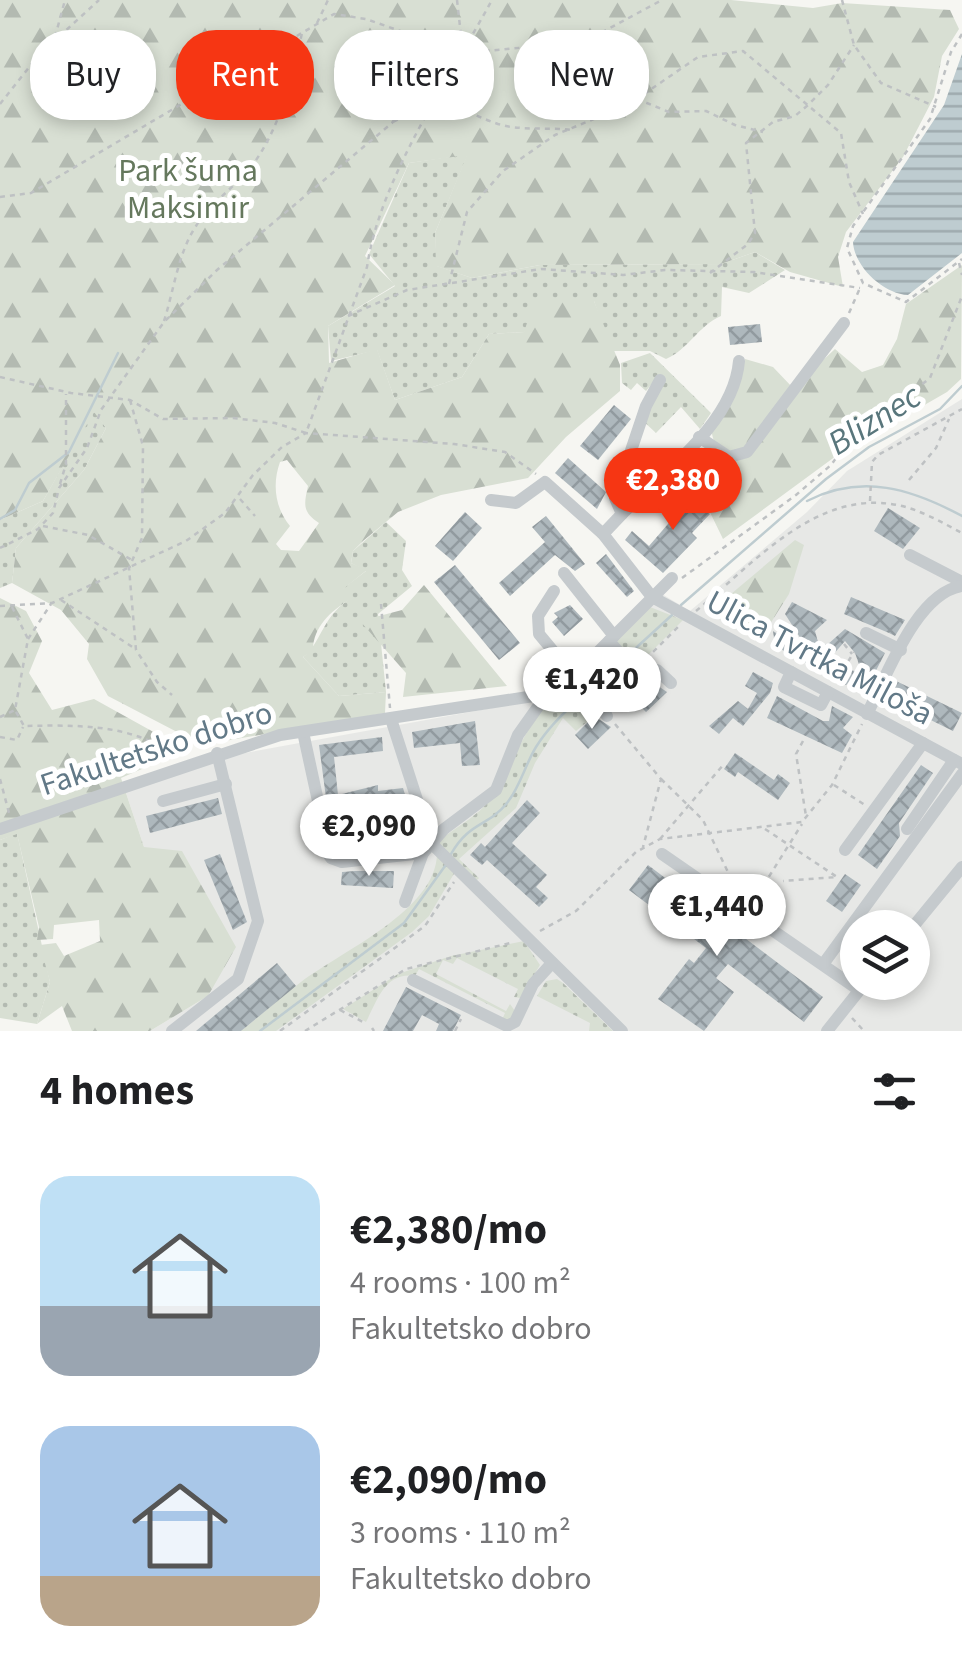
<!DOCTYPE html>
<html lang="en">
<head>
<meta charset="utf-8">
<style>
  :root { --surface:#fff; --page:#f6f6f6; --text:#202124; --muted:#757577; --accent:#f63613 }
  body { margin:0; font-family:"Source Sans 3",sans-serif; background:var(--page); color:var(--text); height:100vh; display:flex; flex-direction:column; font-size:38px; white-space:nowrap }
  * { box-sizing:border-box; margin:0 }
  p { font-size:32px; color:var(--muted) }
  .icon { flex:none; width:55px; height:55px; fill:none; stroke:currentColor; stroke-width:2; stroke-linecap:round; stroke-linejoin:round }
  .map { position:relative; height:1031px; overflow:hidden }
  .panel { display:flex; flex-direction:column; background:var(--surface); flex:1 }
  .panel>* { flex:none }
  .guide { position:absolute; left:30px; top:30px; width:902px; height:90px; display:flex; gap:20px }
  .controls { position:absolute; left:840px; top:910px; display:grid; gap:20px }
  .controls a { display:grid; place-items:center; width:90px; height:90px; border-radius:50%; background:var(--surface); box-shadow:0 5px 15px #0003; font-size:50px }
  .price { position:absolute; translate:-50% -85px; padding:0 22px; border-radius:35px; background:#fff; color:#222; font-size:32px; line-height:65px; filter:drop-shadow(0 2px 5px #0008) }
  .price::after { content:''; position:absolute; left:50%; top:60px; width:30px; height:22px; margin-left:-15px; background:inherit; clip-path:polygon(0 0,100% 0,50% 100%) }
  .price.active { background:var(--accent); color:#fff }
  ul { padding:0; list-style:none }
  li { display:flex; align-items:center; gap:30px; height:250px; padding:0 40px }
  li span { display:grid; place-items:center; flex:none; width:280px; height:200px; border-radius:30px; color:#555 }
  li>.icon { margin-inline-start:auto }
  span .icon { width:120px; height:120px; fill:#fffc; stroke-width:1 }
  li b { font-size:42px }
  h2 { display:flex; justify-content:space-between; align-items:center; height:120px; padding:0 40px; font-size:42px }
  .chip { padding:0 35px; border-radius:40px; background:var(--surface); box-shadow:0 5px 15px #0003; font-size:35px; line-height:90px }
  .chip.active { background:var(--accent); color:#fff }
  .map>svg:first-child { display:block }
  .built { fill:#e7e8e6; fill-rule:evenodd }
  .grass { fill:url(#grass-dots) }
  .forest { fill:url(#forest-firs); fill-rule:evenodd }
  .water { fill:url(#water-rules) }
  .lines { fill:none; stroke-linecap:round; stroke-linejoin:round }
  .stream { stroke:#beccd0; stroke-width:2.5 }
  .building { fill:url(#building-cross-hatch); fill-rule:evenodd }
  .path { stroke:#bec1c3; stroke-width:2.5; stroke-dasharray:5 5; stroke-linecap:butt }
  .minor { stroke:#c5cacd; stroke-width:12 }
  .labels { text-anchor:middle; stroke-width:10; stroke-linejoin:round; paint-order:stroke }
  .park-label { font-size:32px; fill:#65785d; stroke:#fff }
  .street-label { font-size:32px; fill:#627987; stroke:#fff }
  .water-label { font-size:35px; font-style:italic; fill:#59767c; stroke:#fff }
</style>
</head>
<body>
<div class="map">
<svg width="962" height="1031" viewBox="0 0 962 1031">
  <defs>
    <pattern id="grass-dots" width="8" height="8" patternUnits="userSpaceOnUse" patternTransform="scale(2.5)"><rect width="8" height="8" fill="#d8dfd3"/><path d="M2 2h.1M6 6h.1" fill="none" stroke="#b3bab1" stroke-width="1.8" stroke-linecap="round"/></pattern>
    <pattern id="forest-firs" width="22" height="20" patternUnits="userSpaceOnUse" patternTransform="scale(2.5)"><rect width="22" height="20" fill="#d8dfd3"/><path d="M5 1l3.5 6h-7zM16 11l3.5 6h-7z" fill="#b3bab1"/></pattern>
    <pattern id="water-rules" width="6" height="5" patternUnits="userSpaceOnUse" patternTransform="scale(2.5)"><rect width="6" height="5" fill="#beccd0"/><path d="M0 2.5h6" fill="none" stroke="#9eaaae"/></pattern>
    <pattern id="building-cross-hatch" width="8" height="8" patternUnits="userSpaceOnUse" patternTransform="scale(2.5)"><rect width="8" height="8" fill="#aeb8bd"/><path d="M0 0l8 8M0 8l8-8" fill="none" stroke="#919a9f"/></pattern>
  </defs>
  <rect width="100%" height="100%" fill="#f6f6f2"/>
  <path class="built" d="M 962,399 L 962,1031 L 150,1031 L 208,996 L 144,847 L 125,790 L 212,759 L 552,697 L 662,594 L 690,611 L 807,512 L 847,471 ZM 858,928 L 912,928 L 912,982 L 858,982 Z"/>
  <g class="grass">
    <path d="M 468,154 L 435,233 L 437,266 L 472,278 L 540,265 L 721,264 L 755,252 L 785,270 L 749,293 L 722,287 L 721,316 C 698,326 689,349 666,359 L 650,351 L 611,351 L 594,301 L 524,332 L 489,334 L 462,377 L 395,400 L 377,350 L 331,361 L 328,326 L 395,286 L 369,254 L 409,163 Z"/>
    <path d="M 650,353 L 711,413 L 700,429 L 681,407 L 656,433 L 642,420 L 658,376 L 646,391 L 637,383 L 631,390 L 622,383 L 621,363 Z"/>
    <path d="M 94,410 L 106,428 L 84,470 L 16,548 L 12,583 L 0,588 L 0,520 L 43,501 Z"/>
    <path d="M 386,522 L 406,541 L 402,570 L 412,586 L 378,614 L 386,692 L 339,696 L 303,657 C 321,644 321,619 348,600 L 341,590 L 366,571 L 351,563 L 353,551 Z"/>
    <path d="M 650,607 L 683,620 L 636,667 L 613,643 Z"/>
    <path d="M 610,647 L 632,671 L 596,698 L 582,680 L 582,674 Z"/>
    <path d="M 572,682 L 600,711 L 576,731 L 563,718 L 535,763 L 516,808 L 459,859 L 479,878 L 475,882 L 435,843 C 452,830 480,815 491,798 C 518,756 529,711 572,682 Z"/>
    <path d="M 406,817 L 413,818 L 422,849 L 343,859 L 327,849 L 327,833 L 337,823 Z"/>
    <path d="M 17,833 L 50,982 L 37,1024 L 0,1018 L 0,840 Z"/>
    <path d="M 437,854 L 455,872 L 429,916 L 412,932 L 276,1031 L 241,1031 C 261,1015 281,997 301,982 C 342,951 436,910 437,854 Z"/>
    <path d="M 524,941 L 540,965 L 520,998 L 514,997 L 518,989 L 457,958 L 453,964 L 443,960 L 436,974 L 506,1011 L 510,1004 L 515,1011 L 512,1019 L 502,1020 L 505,1013 L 419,969 L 415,976 C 385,972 378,999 366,1022 L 343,1009 L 398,974 L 451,956 Z"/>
    <path d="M 557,979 L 563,983 L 613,1031 L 589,1031 L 590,1023 L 537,996 L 546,981 Z"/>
  </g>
  <g class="forest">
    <path d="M 0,0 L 731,0 L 813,8 L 842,3 L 950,10 L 959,29 L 942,56 L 934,97 L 903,157 L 846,232 L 838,257 L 843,287 L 790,272 L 755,252 L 721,264 L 540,265 L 472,278 L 436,266 L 435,233 L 467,155 L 409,163 L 365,256 L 395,285 L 328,326 L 329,363 L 377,349 L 395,400 L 462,377 L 489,334 L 524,332 L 534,302 L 594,301 L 620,365 L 620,391 L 566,437 L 528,478 L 441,495 L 398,512 L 363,541 L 353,551 L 351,563 L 367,570 L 342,590 L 349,600 C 331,611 313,627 313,650 L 303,657 L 339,696 L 386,692 L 385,713 L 202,745 L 108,696 L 87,659 L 89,644 L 61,610 L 12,583 L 16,548 L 84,470 L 106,428 L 94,412 L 43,501 L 0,520 ZM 451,65 L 477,82 L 472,94 L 458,100 L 453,111 L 439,105 ZM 287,460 L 308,486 C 304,504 302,512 319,523 L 299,551 L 281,550 L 276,544 L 290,526 C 275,508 272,484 280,462 Z"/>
    <path d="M 962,265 L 961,379 L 947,392 L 836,456 L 723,539 L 703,498 L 735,457 L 716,450 L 711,430 L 733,395 L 745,359 L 773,367 L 793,388 L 835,349 L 862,372 L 883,365 L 897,339 L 906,304 Z"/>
    <path d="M 795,540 L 804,545 L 789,594 L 760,640 L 712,610 Z"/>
    <path d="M 424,585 L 507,686 L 403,697 L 406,673 L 360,621 L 402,610 Z"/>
    <path d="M 0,598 L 26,611 L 42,641 L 29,673 L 52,710 L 94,699 L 186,750 L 121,778 L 144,847 L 182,851 L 236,947 L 208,996 L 150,1031 L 72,1031 L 62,1006 L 37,1024 L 50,982 L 40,945 L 56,943 L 64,956 L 100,941 L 99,920 L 54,925 L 53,939 L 37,940 L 39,927 L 17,834 L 0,840 Z"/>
  </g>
  <path class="water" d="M 962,54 L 962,253 L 908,295 C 883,294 854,266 853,242 L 944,105 Z"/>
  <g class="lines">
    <g class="stream">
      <path d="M 807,501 C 862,473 912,489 962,516"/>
      <path d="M 0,519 L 15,510 L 29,483 L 69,452 L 118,353"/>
      <path d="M 681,605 L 826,479 L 869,447 L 940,409 L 962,386"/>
      <path d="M 626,657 L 672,615"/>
      <path d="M 589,690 L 620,662"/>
      <path d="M 451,854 C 470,821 488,827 507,803 C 520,787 525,765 536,747 C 549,726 565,711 583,696"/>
      <path d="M 260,1031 L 404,923 L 445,866"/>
    </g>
  </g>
  <g class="building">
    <path d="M 760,324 L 762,342 L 730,345 L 728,327 Z"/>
    <path d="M 614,405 L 631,419 L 598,460 L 580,446 Z"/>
    <path d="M 568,458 L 606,492 L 597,509 L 555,473 Z"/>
    <path d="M 683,490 L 710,514 L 692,533 L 697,538 L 663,573 L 625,540 L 632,531 L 649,546 L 674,517 L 665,509 Z"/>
    <path d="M 888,508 L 920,528 L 903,549 L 874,531 Z"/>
    <path d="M 465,512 L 482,528 L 453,561 L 435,546 Z"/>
    <path d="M 546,516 L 585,564 L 575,571 L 555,555 L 510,596 L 499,583 L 545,542 L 532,527 Z"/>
    <path d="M 606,554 L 634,591 L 627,597 L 596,563 Z"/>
    <path d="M 455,565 L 520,643 L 499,660 L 434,582 Z"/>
    <path d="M 851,597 L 905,620 L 895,636 L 889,633 L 844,614 Z"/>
    <path d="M 792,602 L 827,620 L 815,631 L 818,642 L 827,645 L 845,629 L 885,653 L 864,694 L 856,690 L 852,679 L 846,685 L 822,672 L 822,657 L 811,666 L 796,657 L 793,647 L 786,652 L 775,646 L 773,631 L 810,653 L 785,614 ZM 845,641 L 855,653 L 862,673 L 826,663 Z"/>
    <path d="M 570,605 L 583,619 L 564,636 L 552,622 L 558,617 L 554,613 Z"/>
    <path d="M 753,672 L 773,683 L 770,693 L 743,726 L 733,718 L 719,734 L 709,726 L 738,701 L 748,709 L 757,693 L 745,686 Z"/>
    <path d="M 649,680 L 667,692 L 646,712 L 631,697 Z"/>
    <path d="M 894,680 L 962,713 L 953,731 L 886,698 Z"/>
    <path d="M 777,696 L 823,721 L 829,721 L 832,706 L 853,717 L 843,728 L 852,735 L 842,753 L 767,718 Z"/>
    <path d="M 594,716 L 611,727 L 588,749 L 575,735 Z"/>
    <path d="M 475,721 L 480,765 L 462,766 L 460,743 L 414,748 L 412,732 Z"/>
    <path d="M 382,737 L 383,751 L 334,757 L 338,795 L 378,785 L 378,791 L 403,788 L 407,801 L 328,813 L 319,745 Z"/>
    <path d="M 735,753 L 774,780 L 778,774 L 790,783 L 778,800 L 738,772 L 735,777 L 724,769 Z"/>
    <path d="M 921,765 L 933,773 L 899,823 L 900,836 L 877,869 L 858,855 Z"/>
    <path d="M 218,798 L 222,814 L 150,833 L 146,816 Z"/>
    <path d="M 527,800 L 540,813 L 512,843 L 547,875 L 536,887 L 548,898 L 539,907 L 487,860 L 482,865 L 470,855 L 481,843 L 485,847 Z"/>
    <path d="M 220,854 L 247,922 L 233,930 L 204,860 Z"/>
    <path d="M 648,865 L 823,997 L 804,1022 L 728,964 L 716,978 L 734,992 L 704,1031 L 658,999 L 689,959 L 694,963 L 706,948 L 629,890 Z"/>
    <path d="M 355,871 L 394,871 L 393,888 L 341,885 L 342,872 Z"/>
    <path d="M 845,874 L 861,885 L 842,912 L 826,901 Z"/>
    <path d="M 277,963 L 296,986 L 241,1031 L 196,1031 Z"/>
    <path d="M 406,987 L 461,1015 L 453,1031 L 436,1031 L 439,1024 L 422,1015 L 413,1031 L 383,1031 Z"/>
  </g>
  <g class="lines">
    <g class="path">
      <path d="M 457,0 L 463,53"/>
      <path d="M 842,0 L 854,45 L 881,83 L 936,107"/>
      <path d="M 317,23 L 328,0"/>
      <path d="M 962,34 L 951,52 L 930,119 L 853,226 L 847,248 L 863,283 L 906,302 L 962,259"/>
      <path d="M 55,37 L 65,0"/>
      <path d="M 637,99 L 669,112 L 706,111 L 735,125 L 763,132"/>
      <path d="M 0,104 L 38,56 L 99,0"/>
      <path d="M 393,122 C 454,90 443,105 498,124 C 520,131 548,127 571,130"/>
      <path d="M 0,197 L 31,193 L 334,14 L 366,19 L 463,53 L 584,42 L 662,0"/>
      <path d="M 959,263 L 962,275"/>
      <path d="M 710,273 L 748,244 L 755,233 L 746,143 L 773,122 L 795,116 L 808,105 L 828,85 L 854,45"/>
      <path d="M 449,284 L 467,212 L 503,171 L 555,135 L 628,105 L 698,57 L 743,51 L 841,133 L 849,182 L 863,214"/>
      <path d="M 849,313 L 860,288"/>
      <path d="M 348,316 L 407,290 L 541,269 L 623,275 L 665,270 L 754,272 L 860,288"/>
      <path d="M 164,321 C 174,290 178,253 196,226 C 211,202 237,186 254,163 C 281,125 292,78 302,33"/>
      <path d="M 0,377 L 71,393 L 130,400 L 163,419 L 233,418 L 275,423 L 306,433 L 367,267 C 380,178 449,79 492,0"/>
      <path d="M 130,400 L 143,446 L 142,538 L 129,568 L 136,650 L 157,682 L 172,695"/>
      <path d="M 909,480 L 936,448 L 949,419"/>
      <path d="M 60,484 L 66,464 L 66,394"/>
      <path d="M 240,499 L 255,516"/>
      <path d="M 870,501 L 872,462 L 878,455 L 962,409"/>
      <path d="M 43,526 L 88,535 L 132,560"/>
      <path d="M 0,548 L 38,529 L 53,513 L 59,488 L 87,448 L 101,410 L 164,322 L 217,270 L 392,123 L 417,85 L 420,67 L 411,49 L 413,36"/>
      <path d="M 682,578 L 796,495 L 831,465 L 847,443 L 930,378 L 962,296"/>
      <path d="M 61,600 L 134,648"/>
      <path d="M 381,604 L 390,708"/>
      <path d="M 0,606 L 52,603 L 186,541 L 225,513 L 253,475 L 282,447 L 306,433 L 454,444 L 505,452 L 536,474"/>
      <path d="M 12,607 L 28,639 L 15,710 L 24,726 C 74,725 134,723 176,757"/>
      <path d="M 696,611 C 753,564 816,489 897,505 C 919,509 943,523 962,533"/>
      <path d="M 28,639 L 51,604"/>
      <path d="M 844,644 L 852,654"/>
      <path d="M 831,657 L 845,666"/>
      <path d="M 646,659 L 679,626"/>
      <path d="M 843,670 L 854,652"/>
      <path d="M 606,697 L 626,678"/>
      <path d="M 0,717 L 15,710"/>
      <path d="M 615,724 L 661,779 L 643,847"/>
      <path d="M 0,737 L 17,740 L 23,727"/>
      <path d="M 803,741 L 796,754 L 806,816"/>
      <path d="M 0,779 L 9,813"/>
      <path d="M 661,779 L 703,820 L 737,891"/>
      <path d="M 834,785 L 865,805"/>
      <path d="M 765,829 L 837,877 L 783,881"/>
      <path d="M 660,839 L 724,764"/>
      <path d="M 753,902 L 802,824"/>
      <path d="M 540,931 L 576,911 L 636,852 L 660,839 L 802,822 L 832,785 L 862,724"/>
      <path d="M 340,1010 L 365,1023"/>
      <path d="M 852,1018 L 864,1031"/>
      <path d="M 372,1028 L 374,1031"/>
      <path d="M 280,1031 L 425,926 L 454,882"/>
      <path d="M 305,1031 L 406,969 L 514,942"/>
      <path d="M 455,1031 L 461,1019"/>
    </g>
    <g class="minor">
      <path d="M 699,437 L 729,457 L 747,452 L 844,323"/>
      <path d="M 491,500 L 516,503 L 545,482 L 603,534 L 652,597 L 962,764"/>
      <path d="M 622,514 C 662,474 734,423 739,361"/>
      <path d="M 603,534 L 622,514 L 615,498 L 646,406 L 660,380"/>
      <path d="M 910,555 L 962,582"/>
      <path d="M 564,573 L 614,636"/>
      <path d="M 554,591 L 538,616 L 539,634 L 607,716"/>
      <path d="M 866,633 L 901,650"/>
      <path d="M 609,641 L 634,670 L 657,670 L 671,683"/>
      <path d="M 791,672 L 784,687 L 821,705 L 828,692"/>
      <path d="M 867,714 C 887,676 916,593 962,586"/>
      <path d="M 391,719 L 431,843 L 622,1031"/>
      <path d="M 303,732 L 318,801"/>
      <path d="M 163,801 L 226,784"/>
      <path d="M 419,810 L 334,821 L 321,843 L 331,858 L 342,862 L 423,853 L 444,829 L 496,790 L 518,735 L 547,694"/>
      <path d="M 0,829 L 280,735 L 547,694 L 574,676 L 672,578"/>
      <path d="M 907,829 L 954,760"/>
      <path d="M 845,850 L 923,743"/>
      <path d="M 662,854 L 859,990"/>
      <path d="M 405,902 L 423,853"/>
      <path d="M 912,928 L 962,867"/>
      <path d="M 824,963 L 962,774"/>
      <path d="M 413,980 L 507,1026 L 515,1022 L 533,984 L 552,963"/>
      <path d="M 172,1031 L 238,979 L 258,921 L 217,753"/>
      <path d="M 827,1031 L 866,982"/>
    </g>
  </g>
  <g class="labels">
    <g class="park-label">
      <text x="188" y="181">Park šuma<tspan x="188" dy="37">Maksimir</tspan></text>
    </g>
    <g class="street-label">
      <text transform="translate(820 657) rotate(28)" y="11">Ulica Tvrtka Miloša</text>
      <text transform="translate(156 748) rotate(-18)" y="11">Fakultetsko dobro</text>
    </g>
    <g class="water-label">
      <text transform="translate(874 419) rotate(-32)" y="12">Bliznec</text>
    </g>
  </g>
</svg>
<div class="controls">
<a><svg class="icon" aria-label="layers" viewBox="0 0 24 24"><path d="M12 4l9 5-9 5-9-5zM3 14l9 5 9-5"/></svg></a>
</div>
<b class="price active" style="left:673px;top:533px">€2,380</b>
<b class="price" style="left:592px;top:732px">€1,420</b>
<b class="price" style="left:369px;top:879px">€2,090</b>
<b class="price" style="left:717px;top:959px">€1,440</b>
<div class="guide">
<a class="chip">Buy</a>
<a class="chip active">Rent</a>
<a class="chip">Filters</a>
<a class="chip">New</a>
</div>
</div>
<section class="panel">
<h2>4 homes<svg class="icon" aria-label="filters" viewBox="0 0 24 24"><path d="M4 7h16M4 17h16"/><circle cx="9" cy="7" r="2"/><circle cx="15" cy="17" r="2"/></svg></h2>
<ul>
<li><span style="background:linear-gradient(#bfe0f5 65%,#9aa5b1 0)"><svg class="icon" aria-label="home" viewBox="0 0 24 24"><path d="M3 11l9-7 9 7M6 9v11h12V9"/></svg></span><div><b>€2,380/mo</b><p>4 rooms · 100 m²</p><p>Fakultetsko dobro</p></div></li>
<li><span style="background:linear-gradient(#a9c7e8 75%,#b9a48a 0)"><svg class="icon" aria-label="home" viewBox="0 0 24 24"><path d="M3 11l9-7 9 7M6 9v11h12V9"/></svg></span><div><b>€2,090/mo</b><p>3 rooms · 110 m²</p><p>Fakultetsko dobro</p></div></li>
</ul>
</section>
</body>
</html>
